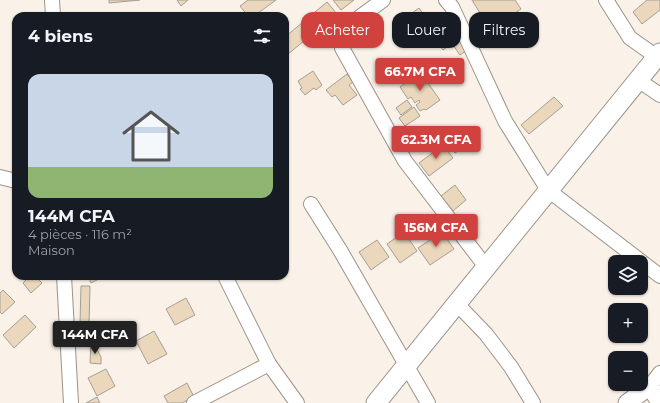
<!DOCTYPE html>
<html lang="fr">
<head>
<meta charset="utf-8">
<style>
  :root { --surface:#171b24; --page:#242831; --text:#f1f3f6; --muted:#9ea1a6; --line:#363941; --accent:#d1423f }
  body { margin:0; font-family:Montserrat,sans-serif; background:var(--page); color:var(--text); height:100vh; display:flex; flex-direction:column; font-size:15px; white-space:nowrap }
  * { box-sizing:border-box; margin:0 }
  p { font-size:13px; color:var(--muted) }
  .icon { flex:none; width:22px; height:22px; fill:none; stroke:currentColor; stroke-width:2; stroke-linecap:round; stroke-linejoin:round }
  .map { position:relative; flex:1; overflow:hidden }
  .panel { position:absolute; left:12px; top:12px; width:277px; height:268px; display:flex; flex-direction:column; background:var(--surface); border-radius:12px; box-shadow:0 1px 3px #0004 }
  .panel>* { flex:none }
  .hud { position:absolute; left:301px; top:12px; width:299px; height:36px; display:flex; gap:8px }
  .controls { position:absolute; left:608px; top:255px; display:grid; gap:8px }
  .controls a { display:grid; place-items:center; width:40px; height:40px; border-radius:8px; background:var(--surface); box-shadow:0 1px 3px #0004; font-size:20px }
  .price { position:absolute; translate:-50% -34px; padding:0 9px; border-radius:4px; background:var(--accent); color:#fff; font-size:13px; line-height:26px; filter:drop-shadow(0 1px 2px #0008) }
  .price::after { content:''; position:absolute; left:50%; top:24px; width:12px; height:9px; margin-left:-6px; background:inherit; clip-path:polygon(0 0,100% 0,50% 100%) }
  .price.current { background:#222; color:#fff }
  ul { padding:0; list-style:none }
  li { display:grid; align-content:center; gap:8px; height:212px; padding:0 16px }
  li+li { border-top:1px solid var(--line) }
  li span { display:grid; place-items:center; height:124px; border-radius:12px; color:#555 }
  li>.icon { margin-inline-start:auto }
  span .icon { width:72px; height:72px; fill:#fffc; stroke-width:1 }
  li b { font-size:17px }
  h2 { display:flex; justify-content:space-between; align-items:center; height:48px; padding:0 16px; font-size:17px }
  .pill { padding:0 14px; border-radius:12px; background:var(--surface); box-shadow:0 1px 3px #0004; font-size:14px; line-height:36px }
  .pill.current { background:var(--accent); color:#fff }
  .map>svg:first-child { display:block }
  .building { fill:#ebd8bc; stroke:#a59e94 }
  .lines { fill:none; stroke-linecap:round; stroke-linejoin:round }
  .minor-casing { stroke:#9a9389; stroke-width:16 }
  .tertiary-casing { stroke:#9a9389; stroke-width:19 }
  .secondary-casing { stroke:#9a9389; stroke-width:21 }
  .minor { stroke:#fff; stroke-width:14 }
  .tertiary { stroke:#fff; stroke-width:17 }
  .secondary { stroke:#fff; stroke-width:19 }
</style>
</head>
<body>
<div class="map">
<svg width="660" height="403" viewBox="0 0 660 403">
  <rect width="100%" height="100%" fill="#faf2e8"/>
  <g class="building">
    <path d="M 109,0 L 140,0 L 109,3 Z"/>
    <path d="M 177,0 L 188,0 L 181,6 Z"/>
    <path d="M 248,0 L 276,0 L 254,16 L 248,16 L 240,6 Z"/>
    <path d="M 333,0 L 354,0 L 341,10 Z"/>
    <path d="M 472,0 L 515,0 L 521,9 L 495,26 L 492,19 L 486,23 Z"/>
    <path d="M 647,0 L 660,0 L 660,10 L 642,24 L 633,12 Z"/>
    <path d="M 327,2 L 337,14 L 288,54 L 285,50 L 285,37 Z"/>
    <path d="M 419,8 L 426,18 L 408,32 L 401,21 Z"/>
    <path d="M 440,14 L 445,21 L 429,31 L 425,25 Z"/>
    <path d="M 447,21 L 459,38 L 443,50 L 431,33 Z"/>
    <path d="M 460,40 L 467,50 L 460,55 L 453,45 Z"/>
    <path d="M 313,71 L 322,85 L 316,90 L 314,88 L 305,95 L 300,89 L 302,88 L 298,81 Z"/>
    <path d="M 420,72 L 440,100 L 426,110 L 424,109 L 420,111 L 416,105 L 420,102 L 419,100 L 415,103 L 411,97 L 408,99 L 400,87 Z"/>
    <path d="M 347,74 L 353,82 L 349,85 L 357,95 L 343,105 L 335,95 L 332,97 L 326,90 Z"/>
    <path d="M 554,97 L 563,106 L 529,134 L 521,125 Z"/>
    <path d="M 407,100 L 412,107 L 401,115 L 396,108 Z"/>
    <path d="M 414,107 L 420,116 L 405,126 L 399,118 Z"/>
    <path d="M 454,133 L 461,149 L 455,153 L 445,140 Z"/>
    <path d="M 443,145 L 453,158 L 429,176 L 419,163 Z"/>
    <path d="M 455,185 L 466,200 L 453,211 L 441,196 Z"/>
    <path d="M 404,232 L 417,251 L 400,263 L 387,244 Z"/>
    <path d="M 442,232 L 454,249 L 430,265 L 418,248 Z"/>
    <path d="M 377,240 L 389,257 L 371,270 L 359,252 Z"/>
    <path d="M 30,276 L 35,276 L 42,283 L 31,293 L 23,283 Z"/>
    <path d="M 88,276 L 105,276 L 91,283 Z"/>
    <path d="M 81,286 L 90,286 L 89,324 L 80,323 Z"/>
    <path d="M 3,290 L 15,302 L 2,314 L 0,312 L 0,293 Z"/>
    <path d="M 186,298 L 195,315 L 175,325 L 166,309 Z"/>
    <path d="M 25,315 L 36,327 L 14,348 L 3,335 Z"/>
    <path d="M 154,331 L 167,354 L 148,364 L 136,341 Z"/>
    <path d="M 91,342 L 93,342 L 101,357 L 101,364 L 90,363 Z"/>
    <path d="M 106,369 L 115,386 L 97,396 L 88,378 Z"/>
    <path d="M 187,383 L 194,397 L 182,403 L 168,403 L 164,396 Z"/>
    <path d="M 97,397 L 100,403 L 86,403 Z"/>
  </g>
  <g class="lines">
    <defs>
      <g id="minor">
        <path d="M 52,0 L 53,16"/>
        <path d="M 383,0 L 349,25 L 341,35 L 342,48 L 405,161 L 486,267"/>
        <path d="M 446,0 L 452,7 L 505,121 L 548,190 L 660,276"/>
        <path d="M 606,0 L 630,38 L 657,57"/>
        <path d="M 638,80 L 660,95"/>
        <path d="M 0,177 L 16,181"/>
        <path d="M 311,204 L 340,250 L 428,403"/>
        <path d="M 64,276 L 71,403"/>
        <path d="M 225,276 L 269,364 L 297,403"/>
        <path d="M 457,304 L 486,334 L 511,367 L 533,403"/>
        <path d="M 650,386 L 660,373"/>
        <path d="M 194,403 L 269,364"/>
      </g>
      <path id="tertiary" d="M 627,403 L 650,386 L 660,403"/>
      <path id="secondary" d="M 376,403 L 660,53"/>
    </defs>
    <use href="#minor" class="minor-casing"/>
    <use href="#tertiary" class="tertiary-casing"/>
    <use href="#secondary" class="secondary-casing"/>
    <use href="#minor" class="minor"/>
    <use href="#tertiary" class="tertiary"/>
    <use href="#secondary" class="secondary"/>
  </g>
</svg>
<div class="controls">
<a><svg class="icon" aria-label="layers" viewBox="0 0 24 24"><path d="M12 4l9 5-9 5-9-5zM3 14l9 5 9-5"/></svg></a>
<a>+</a>
<a>−</a>
</div>
<b class="price" style="left:420px;top:92px">66.7M CFA</b>
<b class="price" style="left:436px;top:160px">62.3M CFA</b>
<b class="price" style="left:436px;top:248px">156M CFA</b>
<b class="price current" style="left:95px;top:355px">144M CFA</b>
<div class="hud">
<a class="pill current">Acheter</a>
<a class="pill">Louer</a>
<a class="pill">Filtres</a>
</div>
<section class="panel">
<h2>4 biens<svg class="icon" aria-label="filters" viewBox="0 0 24 24"><path d="M4 7h16M4 17h16"/><circle cx="9" cy="7" r="2"/><circle cx="15" cy="17" r="2"/></svg></h2>
<ul>
<li><span style="background:linear-gradient(#c9d6e8 75%,#8fb573 0)"><svg class="icon" aria-label="home" viewBox="0 0 24 24"><path d="M3 11l9-7 9 7M6 9v11h12V9"/></svg></span><div><b>144M CFA</b><p>4 pièces · 116 m²</p><p>Maison</p></div></li>
</ul>
</section>
</div>
</body>
</html>
